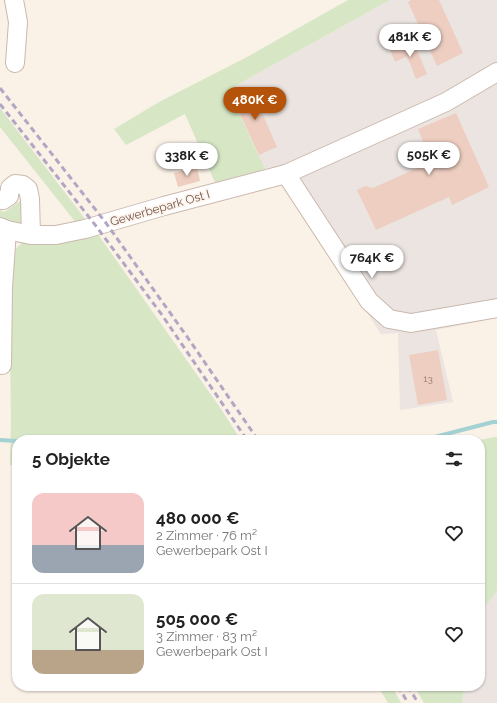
<!DOCTYPE html>
<html lang="de">
<head>
<meta charset="utf-8">
<style>
  :root { --surface:#fff; --page:#f6f6f6; --text:#222; --muted:#767676; --line:#e0e0e0; --accent:#b45309 }
  body { margin:0; font-family:Raleway,sans-serif; background:var(--page); color:var(--text); height:100vh; display:flex; flex-direction:column; font-size:15px; white-space:nowrap }
  * { box-sizing:border-box; margin:0 }
  p { font-size:13px; color:var(--muted) }
  .icon { flex:none; width:22px; height:22px; fill:none; stroke:currentColor; stroke-width:2; stroke-linecap:round; stroke-linejoin:round }
  .map { position:relative; flex:1; overflow:hidden }
  .sheet { position:absolute; left:12px; top:435px; width:473px; height:256px; display:flex; flex-direction:column; background:var(--surface); border-radius:16px; box-shadow:0 1px 3px #0004 }
  .sheet>* { flex:none }
  .price { position:absolute; translate:-50% -34px; padding:0 9px; border-radius:14px; background:#fff; color:#222; font-size:13px; line-height:26px; filter:drop-shadow(0 1px 2px #0008) }
  .price::after { content:''; position:absolute; left:50%; top:24px; width:12px; height:9px; margin-left:-6px; background:inherit; clip-path:polygon(0 0,100% 0,50% 100%) }
  .price.selected { background:var(--accent); color:#fff }
  ul { padding:0; list-style:none }
  li { display:flex; align-items:center; gap:12px; height:100px; padding:0 20px }
  li+li { border-top:1px solid var(--line) }
  li span { display:grid; place-items:center; flex:none; width:112px; height:80px; border-radius:12px; color:#555 }
  li>.icon { margin-inline-start:auto }
  span .icon { width:48px; height:48px; fill:#fffc; stroke-width:1 }
  li b { font-size:17px }
  h2 { display:flex; justify-content:space-between; align-items:center; height:48px; padding:0 20px; font-size:17px }
  .map>svg:first-child { display:block }
  .industrial { fill:#ebe4e0 }
  .green { fill:#d7e7c6 }
  .lines { fill:none; stroke-linecap:round; stroke-linejoin:round }
  .stream { stroke:#a4d1d3; stroke-width:4 }
  .building { fill:#eecec1 }
  .minor-casing { stroke:#cbb8ae; stroke-width:20 }
  .minor { stroke:#fff; stroke-width:18 }
  .rail { stroke:#b3a6c3; stroke-width:3; stroke-dasharray:6 4; stroke-linecap:butt }
  .labels { text-anchor:middle; stroke-width:3.5; stroke-linejoin:round; paint-order:stroke }
  .number-label { font-size:10px; fill:#91756a }
  .street-label { font-size:12px; fill:#72574d; stroke:#fdf5ed }
</style>
</head>
<body>
<div class="map">
<svg width="497" height="703" viewBox="0 0 497 703">
  <rect width="100%" height="100%" fill="#faf1e7"/>
  <g class="industrial">
    <path d="M 390,0 L 497,0 L 497,318 L 436,330 L 453,402 L 400,410 L 398,333 L 381,334 L 271,167 L 265,169 L 228,90 Z"/>
    <path d="M 497,591 L 497,703 L 462,703 L 464,686 L 480,686 L 480,613 Z"/>
  </g>
  <g class="green">
    <path d="M 348,0 L 390,0 L 228,90 L 265,169 L 216,185 L 185,114 L 126,145 L 114,129 L 159,102 L 247,57 Z"/>
    <path d="M 0,108 L 86,220 L 77,224 L 0,127 Z"/>
    <path d="M 22,200 L 26,218 L 19,225 L 0,221 L 0,210 L 4,212 Z"/>
    <path d="M 97,233 L 219,406 L 241,440 L 17,440 L 17,465 L 10,465 L 11,419 L 9,279 L 12,252 L 23,242 L 56,245 Z"/>
    <path d="M 494,437 L 497,437 L 497,591 L 480,613 L 480,440 Z"/>
    <path d="M 378,686 L 392,686 L 401,703 L 388,703 Z"/>
    <path d="M 414,686 L 464,686 L 462,703 L 424,703 Z"/>
  </g>
  <g class="lines">
    <g class="stream">
      <path d="M 0,440 L 17,441"/>
      <path d="M 423,440 L 493,422 L 497,422"/>
    </g>
  </g>
  <g class="building">
    <path d="M 411,0 L 439,0 L 463,53 L 437,66 L 408,2 Z"/>
    <path d="M 413,40 L 427,74 L 416,79 L 407,56 L 395,62 L 390,50 Z"/>
    <path d="M 251,88 L 277,147 L 259,155 L 232,97 Z"/>
    <path d="M 456,113 L 489,187 L 452,205 L 449,197 L 376,230 L 357,190 L 365,186 L 373,188 L 431,162 L 418,129 Z"/>
    <path d="M 197,167 L 200,181 L 178,187 L 174,173 Z"/>
    <path d="M 438,350 L 447,400 L 418,405 L 409,355 Z"/>
  </g>
  <g class="lines">
    <defs>
      <g id="minor">
        <path d="M 14,0 L 18,22 L 15,63"/>
        <path d="M 286,174 L 369,301 L 389,319 L 411,323 L 497,308"/>
        <path d="M 0,200 L 3,200 L 9,196 L 10,188 L 15,184 L 23,185 L 28,189 L 30,199 L 31,235"/>
        <path d="M 0,227 L 7,230 L 31,235 L 56,235 L 85,229 L 164,206 L 286,174 L 446,102 L 497,72"/>
        <path d="M 2,365 L 3,288 L 7,230"/>
      </g>
    </defs>
    <use href="#minor" class="minor-casing"/>
    <use href="#minor" class="minor"/>
    <g class="rail">
      <path d="M 0,88 L 106,223 L 188,338 L 258,440"/>
      <path d="M 0,104 L 96,226 L 162,315 L 247,440"/>
      <path d="M 398,686 L 408,703"/>
      <path d="M 408,686 L 418,703"/>
    </g>
  </g>
  <g class="labels">
    <g class="number-label">
      <text x="428" y="382">13</text>
    </g>
    <g class="street-label">
      <text transform="translate(160 208) rotate(-16)" y="4">Gewerbepark Ost I</text>
    </g>
  </g>
</svg>
<b class="price" style="left:410px;top:58px">481K €</b>
<b class="price selected" style="left:255px;top:121px">480K €</b>
<b class="price" style="left:429px;top:176px">505K €</b>
<b class="price" style="left:187px;top:177px">338K €</b>
<b class="price" style="left:372px;top:279px">764K €</b>
<section class="sheet">
<h2>5 Objekte<svg class="icon" aria-label="filters" viewBox="0 0 24 24"><path d="M4 7h16M4 17h16"/><circle cx="9" cy="7" r="2"/><circle cx="15" cy="17" r="2"/></svg></h2>
<ul>
<li><span style="background:linear-gradient(#f6c9c9 65%,#9aa5b1 0)"><svg class="icon" aria-label="home" viewBox="0 0 24 24"><path d="M3 11l9-7 9 7M6 9v11h12V9"/></svg></span><div><b>480 000 €</b><p>2 Zimmer · 76 m²</p><p>Gewerbepark Ost I</p></div><svg class="icon" aria-label="heart" viewBox="0 0 24 24"><path d="M12 20l-8-8c-3-5 5-10 8-4 3-6 11-1 8 4z"/></svg></li>
<li><span style="background:linear-gradient(#dfe7d0 70%,#b9a48a 0)"><svg class="icon" aria-label="home" viewBox="0 0 24 24"><path d="M3 11l9-7 9 7M6 9v11h12V9"/></svg></span><div><b>505 000 €</b><p>3 Zimmer · 83 m²</p><p>Gewerbepark Ost I</p></div><svg class="icon" aria-label="heart" viewBox="0 0 24 24"><path d="M12 20l-8-8c-3-5 5-10 8-4 3-6 11-1 8 4z"/></svg></li>
</ul>
</section>
</div>
</body>
</html>
